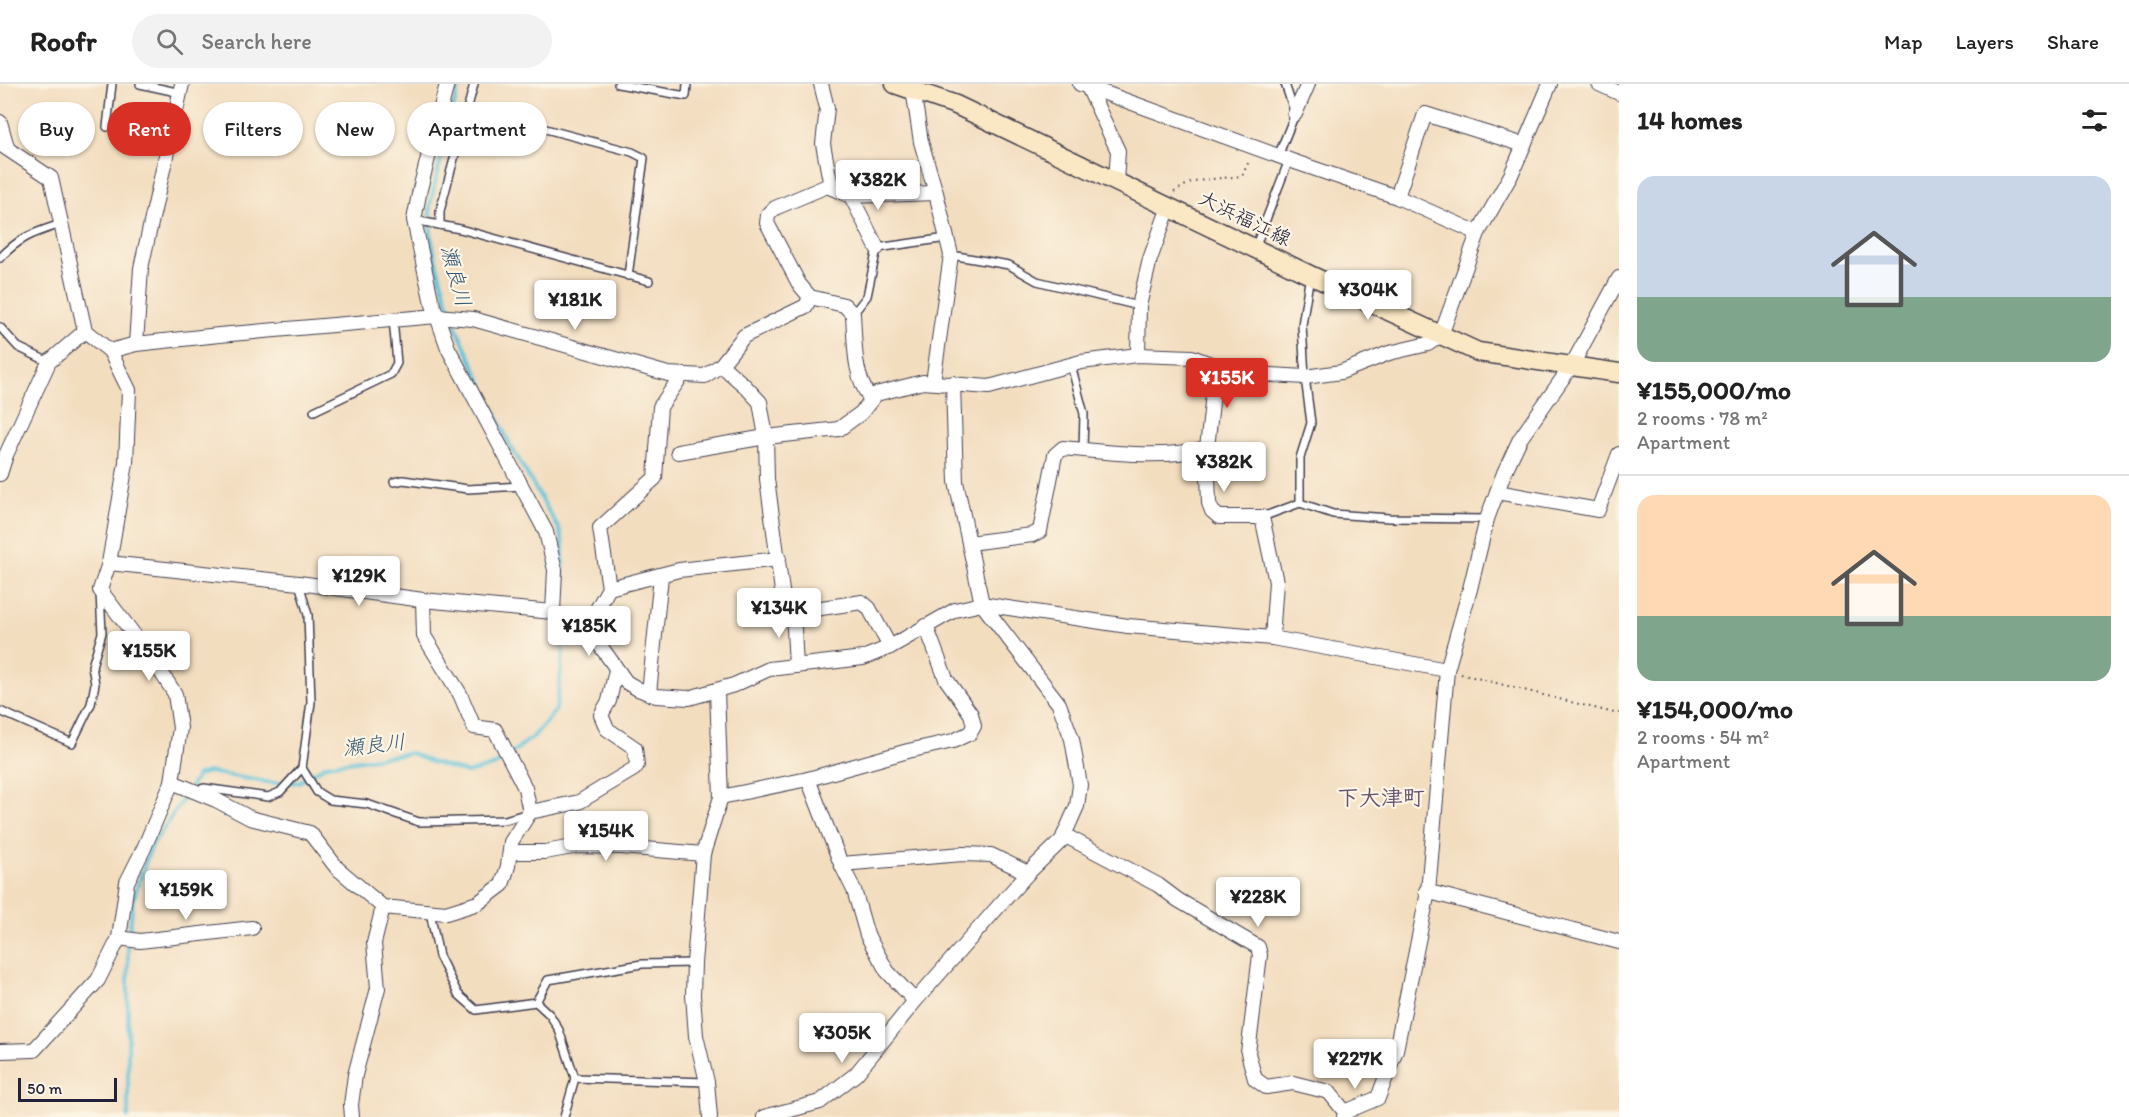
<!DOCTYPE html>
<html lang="en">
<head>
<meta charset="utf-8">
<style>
  :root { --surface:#fff; --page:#f2f2f2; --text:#222; --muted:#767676; --line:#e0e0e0; --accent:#d93025 }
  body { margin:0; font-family:Itim,"Klee One",sans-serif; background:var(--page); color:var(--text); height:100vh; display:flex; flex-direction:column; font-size:22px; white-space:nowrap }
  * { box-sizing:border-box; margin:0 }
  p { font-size:20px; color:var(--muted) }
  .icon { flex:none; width:33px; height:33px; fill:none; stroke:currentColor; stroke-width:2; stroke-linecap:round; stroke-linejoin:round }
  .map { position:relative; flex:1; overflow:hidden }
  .details { display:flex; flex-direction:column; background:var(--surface); width:510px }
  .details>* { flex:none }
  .banner { position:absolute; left:18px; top:18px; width:570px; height:54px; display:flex; gap:12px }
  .scale { position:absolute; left:18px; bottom:15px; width:99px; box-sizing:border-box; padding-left:6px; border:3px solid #22223b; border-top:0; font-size:16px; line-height:21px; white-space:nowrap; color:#22223b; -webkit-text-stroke:4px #fcf5e5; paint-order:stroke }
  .price { position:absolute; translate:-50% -51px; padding:0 14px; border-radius:6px; background:#fff; color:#222; font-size:20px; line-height:39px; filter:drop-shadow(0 2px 3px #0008) }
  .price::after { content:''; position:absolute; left:50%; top:36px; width:18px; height:14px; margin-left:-9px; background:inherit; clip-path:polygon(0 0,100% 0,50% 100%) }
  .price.on { background:var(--accent); color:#fff }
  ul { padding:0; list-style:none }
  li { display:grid; align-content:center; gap:12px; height:318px; padding:0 18px }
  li+li { border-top:2px solid var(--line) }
  li span { display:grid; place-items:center; height:186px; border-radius:18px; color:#555 }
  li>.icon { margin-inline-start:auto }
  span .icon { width:108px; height:108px; fill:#fffc; stroke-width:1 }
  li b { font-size:26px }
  h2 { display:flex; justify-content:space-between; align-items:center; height:72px; padding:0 18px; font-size:26px }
  .pill { padding:0 21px; border-radius:27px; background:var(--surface); box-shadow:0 2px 4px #0004; font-size:21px; line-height:54px }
  .pill.on { background:var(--accent); color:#fff }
  header { display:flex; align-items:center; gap:36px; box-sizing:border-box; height:84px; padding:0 30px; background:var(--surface); border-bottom:2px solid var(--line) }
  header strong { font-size:28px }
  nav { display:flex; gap:33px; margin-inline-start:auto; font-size:21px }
  .search { width:420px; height:54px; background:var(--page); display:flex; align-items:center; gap:15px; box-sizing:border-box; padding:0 21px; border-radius:33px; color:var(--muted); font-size:22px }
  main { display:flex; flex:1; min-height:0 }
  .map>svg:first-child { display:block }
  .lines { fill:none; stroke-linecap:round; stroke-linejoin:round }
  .stream { stroke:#5cc2d9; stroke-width:4 }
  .service-casing { stroke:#413e4f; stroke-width:10 }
  .minor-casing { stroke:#413e4f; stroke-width:16 }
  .secondary-casing { stroke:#413e4f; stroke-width:21 }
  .path { stroke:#413e4f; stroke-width:2; stroke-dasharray:1.5 4.5; stroke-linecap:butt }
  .service { stroke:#fff; stroke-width:7 }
  .minor { stroke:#fff; stroke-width:14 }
  .secondary { stroke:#fae7c3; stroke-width:18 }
  .labels { text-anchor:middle; stroke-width:4.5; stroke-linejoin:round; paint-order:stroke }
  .street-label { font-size:20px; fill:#22223b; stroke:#fcf5e5 }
  .water-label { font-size:21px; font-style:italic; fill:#365a72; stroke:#fcf5e5 }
  .quarter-label { font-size:22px; font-weight:bold; fill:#645371; stroke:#fcf5e5 }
</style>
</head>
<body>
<header>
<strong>Roofr</strong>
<div class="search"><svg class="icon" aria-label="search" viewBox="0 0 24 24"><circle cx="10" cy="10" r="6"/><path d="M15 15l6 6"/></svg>Search here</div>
<nav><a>Map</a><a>Layers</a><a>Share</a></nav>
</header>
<main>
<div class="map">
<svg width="1619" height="1033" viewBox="0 0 1619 1033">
  <rect width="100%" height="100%" fill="#fcf5e5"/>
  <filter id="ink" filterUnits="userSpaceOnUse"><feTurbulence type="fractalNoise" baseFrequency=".0167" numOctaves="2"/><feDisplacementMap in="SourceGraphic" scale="12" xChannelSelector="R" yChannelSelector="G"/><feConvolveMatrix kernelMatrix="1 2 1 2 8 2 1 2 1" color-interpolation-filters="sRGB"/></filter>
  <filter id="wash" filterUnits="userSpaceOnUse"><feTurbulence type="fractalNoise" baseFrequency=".008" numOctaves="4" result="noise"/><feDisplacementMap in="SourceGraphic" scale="24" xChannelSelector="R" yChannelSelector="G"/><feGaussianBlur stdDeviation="1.35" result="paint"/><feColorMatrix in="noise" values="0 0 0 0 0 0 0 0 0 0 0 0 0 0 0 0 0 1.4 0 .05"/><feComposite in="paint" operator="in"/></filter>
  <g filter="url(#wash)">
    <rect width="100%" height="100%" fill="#f3ddbf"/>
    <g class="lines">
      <g class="stream">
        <path d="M 451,229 C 440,192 428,160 430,121 L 459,0"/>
        <path d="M 453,236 L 510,361 L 559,445 L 563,459 L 563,529"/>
        <path d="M 512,669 L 534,652 L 556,626 L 563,572 L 563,537"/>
        <path d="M 191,702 L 197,692 L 208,688 L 273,699 L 299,698 L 326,681 L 411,669 L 431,678 L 468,689 L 496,681 L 506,673"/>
        <path d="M 129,852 L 133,816 L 150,765 L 187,709"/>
        <path d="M 128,1033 L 128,860"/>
      </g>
    </g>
  </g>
  <g filter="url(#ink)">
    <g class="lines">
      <defs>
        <g id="service">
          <path d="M 140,0 L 181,9"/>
          <path d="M 618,0 L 686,12 L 687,0"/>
          <path d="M 467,24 L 632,68 L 644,74 L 628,192"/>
          <path d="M 107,43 L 112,0"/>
          <path d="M 1278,72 L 1295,30 L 1285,0"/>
          <path d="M 414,136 L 460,145 L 649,197"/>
          <path d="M 440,141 L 440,127 L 474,0"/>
          <path d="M 1255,164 L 1289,76"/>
          <path d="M 951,171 L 1009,181 L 1037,197 L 1139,222"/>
          <path d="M 0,174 C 21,152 34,149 61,140"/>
          <path d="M 853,230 L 867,212 L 877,164 L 947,154"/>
          <path d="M 0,243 L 18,263 L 49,278"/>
          <path d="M 1071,281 L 1084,330 L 1083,366"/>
          <path d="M 314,327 L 391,290 L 397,279 L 393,235"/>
          <path d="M 394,398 L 403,396 L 468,405 L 521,402"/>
          <path d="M 1300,419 L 1333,430 L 1389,434 L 1487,435"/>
          <path d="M 1262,433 L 1300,419 L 1300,374 L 1311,339 L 1305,293 L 1302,241 L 1310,191"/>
          <path d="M 0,627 L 72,659 L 91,620 L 95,600 L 92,582 L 102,549 L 100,509"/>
          <path d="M 302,684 L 317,708 L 330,716 L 367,720 L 419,738 L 505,736 L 528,729"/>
          <path d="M 195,707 L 204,704 L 268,713 L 280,708 L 302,684 L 311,618 L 308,531 L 299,499"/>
          <path d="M 430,828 L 439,872 L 458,910 L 476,926 L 536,918 L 550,931 L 559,946 L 575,994 L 564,1033"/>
          <path d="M 536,918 L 548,896 L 642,880 L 694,879"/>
          <path d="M 575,994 L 707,998"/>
        </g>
        <g id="minor">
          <path d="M 447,0 L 420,105 L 414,136 L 431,215 L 448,264 L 546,448 L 555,486 L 553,528"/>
          <path d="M 821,0 L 827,24 L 823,60 L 830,97 L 827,102 L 775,124 L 768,131 L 767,139 L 799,200 L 810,213 L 844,221 L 853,230 C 855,260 853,291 871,316"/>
          <path d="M 1080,0 L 1295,78 L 1397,113 L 1478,149"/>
          <path d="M 1091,0 L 1088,3 L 1118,67 L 1116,97"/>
          <path d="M 1599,0 L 1619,9"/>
          <path d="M 913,5 L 921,58 L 936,109 L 951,171 L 933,298"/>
          <path d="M 1295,30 L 1308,0"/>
          <path d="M 0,38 L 7,63"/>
          <path d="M 0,60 L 51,94 L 85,247 L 110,267 L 136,260 L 219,251 L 437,232 L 473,235 L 668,290 L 705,292 L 721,281 L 744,252 L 806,222 L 810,213"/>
          <path d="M 827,102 L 851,112 L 936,109"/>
          <path d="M 851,112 L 877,164"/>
          <path d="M 1397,113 L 1425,30 L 1524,61"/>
          <path d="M 136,260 L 141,184 L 182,0"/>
          <path d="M 1138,271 L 1139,222 L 1150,175 L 1169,123"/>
          <path d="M 721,281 L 745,302 L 760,318 L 766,353 L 767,395 L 782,507 L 787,525 L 801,527 L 862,518 L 869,524 L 890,563"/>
          <path d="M 1216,282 L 1207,364 L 1209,419 L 1212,427 L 1219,433 L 1262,433 L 1276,498 L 1272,554"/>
          <path d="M 678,368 L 766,353 L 839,345 L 861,329 L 876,310 L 923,298 L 989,303 L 1081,278 L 1138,271 L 1192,273 L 1216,282 L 1256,290 L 1305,293 L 1341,288 L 1389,269 L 1428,260 L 1441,251 L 1478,149 L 1511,91 L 1550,0"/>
          <path d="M 0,390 L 6,371 L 49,278 L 85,247"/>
          <path d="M 1497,408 L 1598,426 L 1619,370"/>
          <path d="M 969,459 L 1032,451 L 1040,447 L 1055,371 L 1063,364 C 1111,368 1160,376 1207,364"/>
          <path d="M 109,479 L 299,499 L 423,516 L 553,528 L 587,543 L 626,598 L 638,605 L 656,612 L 689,614 L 734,601 L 769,585 L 863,574 L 890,563 L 955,526 L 982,520 L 1128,542 L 1272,554 L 1447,586"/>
          <path d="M 609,504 L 679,486 L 779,475"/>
          <path d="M 423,516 L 424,552 L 460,610 L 474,643 L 495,646 L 525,704 L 530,728"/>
          <path d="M 793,526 L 796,582"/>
          <path d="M 587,543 L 609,504 L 600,444 L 655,394 L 660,323 L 682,291"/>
          <path d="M 649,609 L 661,492"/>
          <path d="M 808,695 L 841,780 L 854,806 L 867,851 L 887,887 L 915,917"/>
          <path d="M 172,698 L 216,716 L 250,734 L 310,749 L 337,784 L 383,823 L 446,829 L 478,819 L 502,801 L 508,782 L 511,758 L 530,728 L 579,718 L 634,685 L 637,681 L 635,664 L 607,645 L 601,631 L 609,617 L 616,586"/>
          <path d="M 721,713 L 808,695 L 908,667 L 953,657 L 970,649 L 974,642 L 971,630 L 946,595 L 926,542"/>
          <path d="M 1064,751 L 1158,801 L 1178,816 L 1258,863 L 1260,871 L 1248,969 L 1255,995 L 1266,1003 L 1293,999 L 1329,1008 L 1345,1028 L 1344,1033"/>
          <path d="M 510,768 L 545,768 L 578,762 L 622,763 L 703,770"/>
          <path d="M 841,780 L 963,770 L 991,771 L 1028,789"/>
          <path d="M 1426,807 L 1619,858"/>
          <path d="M 119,854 L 140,857 L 252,844"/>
          <path d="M 0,967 L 34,966 L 98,896 L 119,854 L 127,798 L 144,764 L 172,698 L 180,644 L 175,610 L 154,577 L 100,506 L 109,479 L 126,379 L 129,306 L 110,267"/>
          <path d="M 1345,1028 L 1378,1014 L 1396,966 L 1428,808 L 1447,586 L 1470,505 L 1487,435 L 1504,389 L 1520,355 L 1572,281 L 1619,194"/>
          <path d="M 352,1033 L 351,1021 L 355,991 L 378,904 L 374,859 L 383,823"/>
          <path d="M 710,1033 L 707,998 L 696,952 L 693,911 L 694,879 L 703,770 L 721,713 L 717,607"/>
          <path d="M 764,1033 L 820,1018 L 856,990 L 915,917 L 1028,789 L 1062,756 L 1077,722 L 1080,701 L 1072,655 L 1059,620 L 982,520 L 956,398 L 953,299"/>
        </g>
        <path id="secondary" d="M 895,0 L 956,21 L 1310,191 L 1478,268 L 1619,289"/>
      </defs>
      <use href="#service" class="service-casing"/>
      <use href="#minor" class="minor-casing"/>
      <use href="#secondary" class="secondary-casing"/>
      <g class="path">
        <path d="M 1174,108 L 1193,97 L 1242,92 L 1250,75"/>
        <path d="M 1461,590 L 1614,629 L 1619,629"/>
      </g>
      <use href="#service" class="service"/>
      <use href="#minor" class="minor"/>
      <use href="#secondary" class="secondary"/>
    </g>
  </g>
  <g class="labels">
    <g class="street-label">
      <text transform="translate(1245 134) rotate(26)" y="7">大浜福江線</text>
    </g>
    <g class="water-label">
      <text transform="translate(456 192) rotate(75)" y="7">瀬良川</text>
      <text transform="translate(374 661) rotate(-6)" y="7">瀬良川</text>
    </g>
    <g class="quarter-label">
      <text x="1381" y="721">下大津町</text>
    </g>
  </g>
</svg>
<div class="scale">50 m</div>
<b class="price" style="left:878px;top:127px">¥382K</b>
<b class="price" style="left:1368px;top:237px">¥304K</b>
<b class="price" style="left:575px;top:247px">¥181K</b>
<b class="price on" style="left:1227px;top:325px">¥155K</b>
<b class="price" style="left:1224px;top:409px">¥382K</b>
<b class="price" style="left:359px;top:523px">¥129K</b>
<b class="price" style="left:779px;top:555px">¥134K</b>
<b class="price" style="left:589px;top:573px">¥185K</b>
<b class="price" style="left:149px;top:598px">¥155K</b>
<b class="price" style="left:606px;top:778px">¥154K</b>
<b class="price" style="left:186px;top:837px">¥159K</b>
<b class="price" style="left:1258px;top:844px">¥228K</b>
<b class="price" style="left:842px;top:980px">¥305K</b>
<b class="price" style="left:1355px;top:1006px">¥227K</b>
<div class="banner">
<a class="pill">Buy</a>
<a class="pill on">Rent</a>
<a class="pill">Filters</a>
<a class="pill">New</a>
<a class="pill">Apartment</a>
</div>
</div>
<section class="details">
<h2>14 homes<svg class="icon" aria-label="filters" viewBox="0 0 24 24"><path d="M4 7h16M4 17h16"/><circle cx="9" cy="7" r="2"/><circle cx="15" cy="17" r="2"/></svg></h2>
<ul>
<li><span style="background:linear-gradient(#c9d6e8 65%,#7fa58c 0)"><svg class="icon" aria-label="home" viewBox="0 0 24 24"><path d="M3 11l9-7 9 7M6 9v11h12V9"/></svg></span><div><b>¥155,000/mo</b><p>2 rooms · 78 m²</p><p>Apartment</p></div></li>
<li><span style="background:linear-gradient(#ffd9b3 65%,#7fa58c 0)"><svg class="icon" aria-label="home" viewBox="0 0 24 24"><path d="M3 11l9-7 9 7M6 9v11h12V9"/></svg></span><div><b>¥154,000/mo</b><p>2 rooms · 54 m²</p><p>Apartment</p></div></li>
</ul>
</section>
</main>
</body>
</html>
